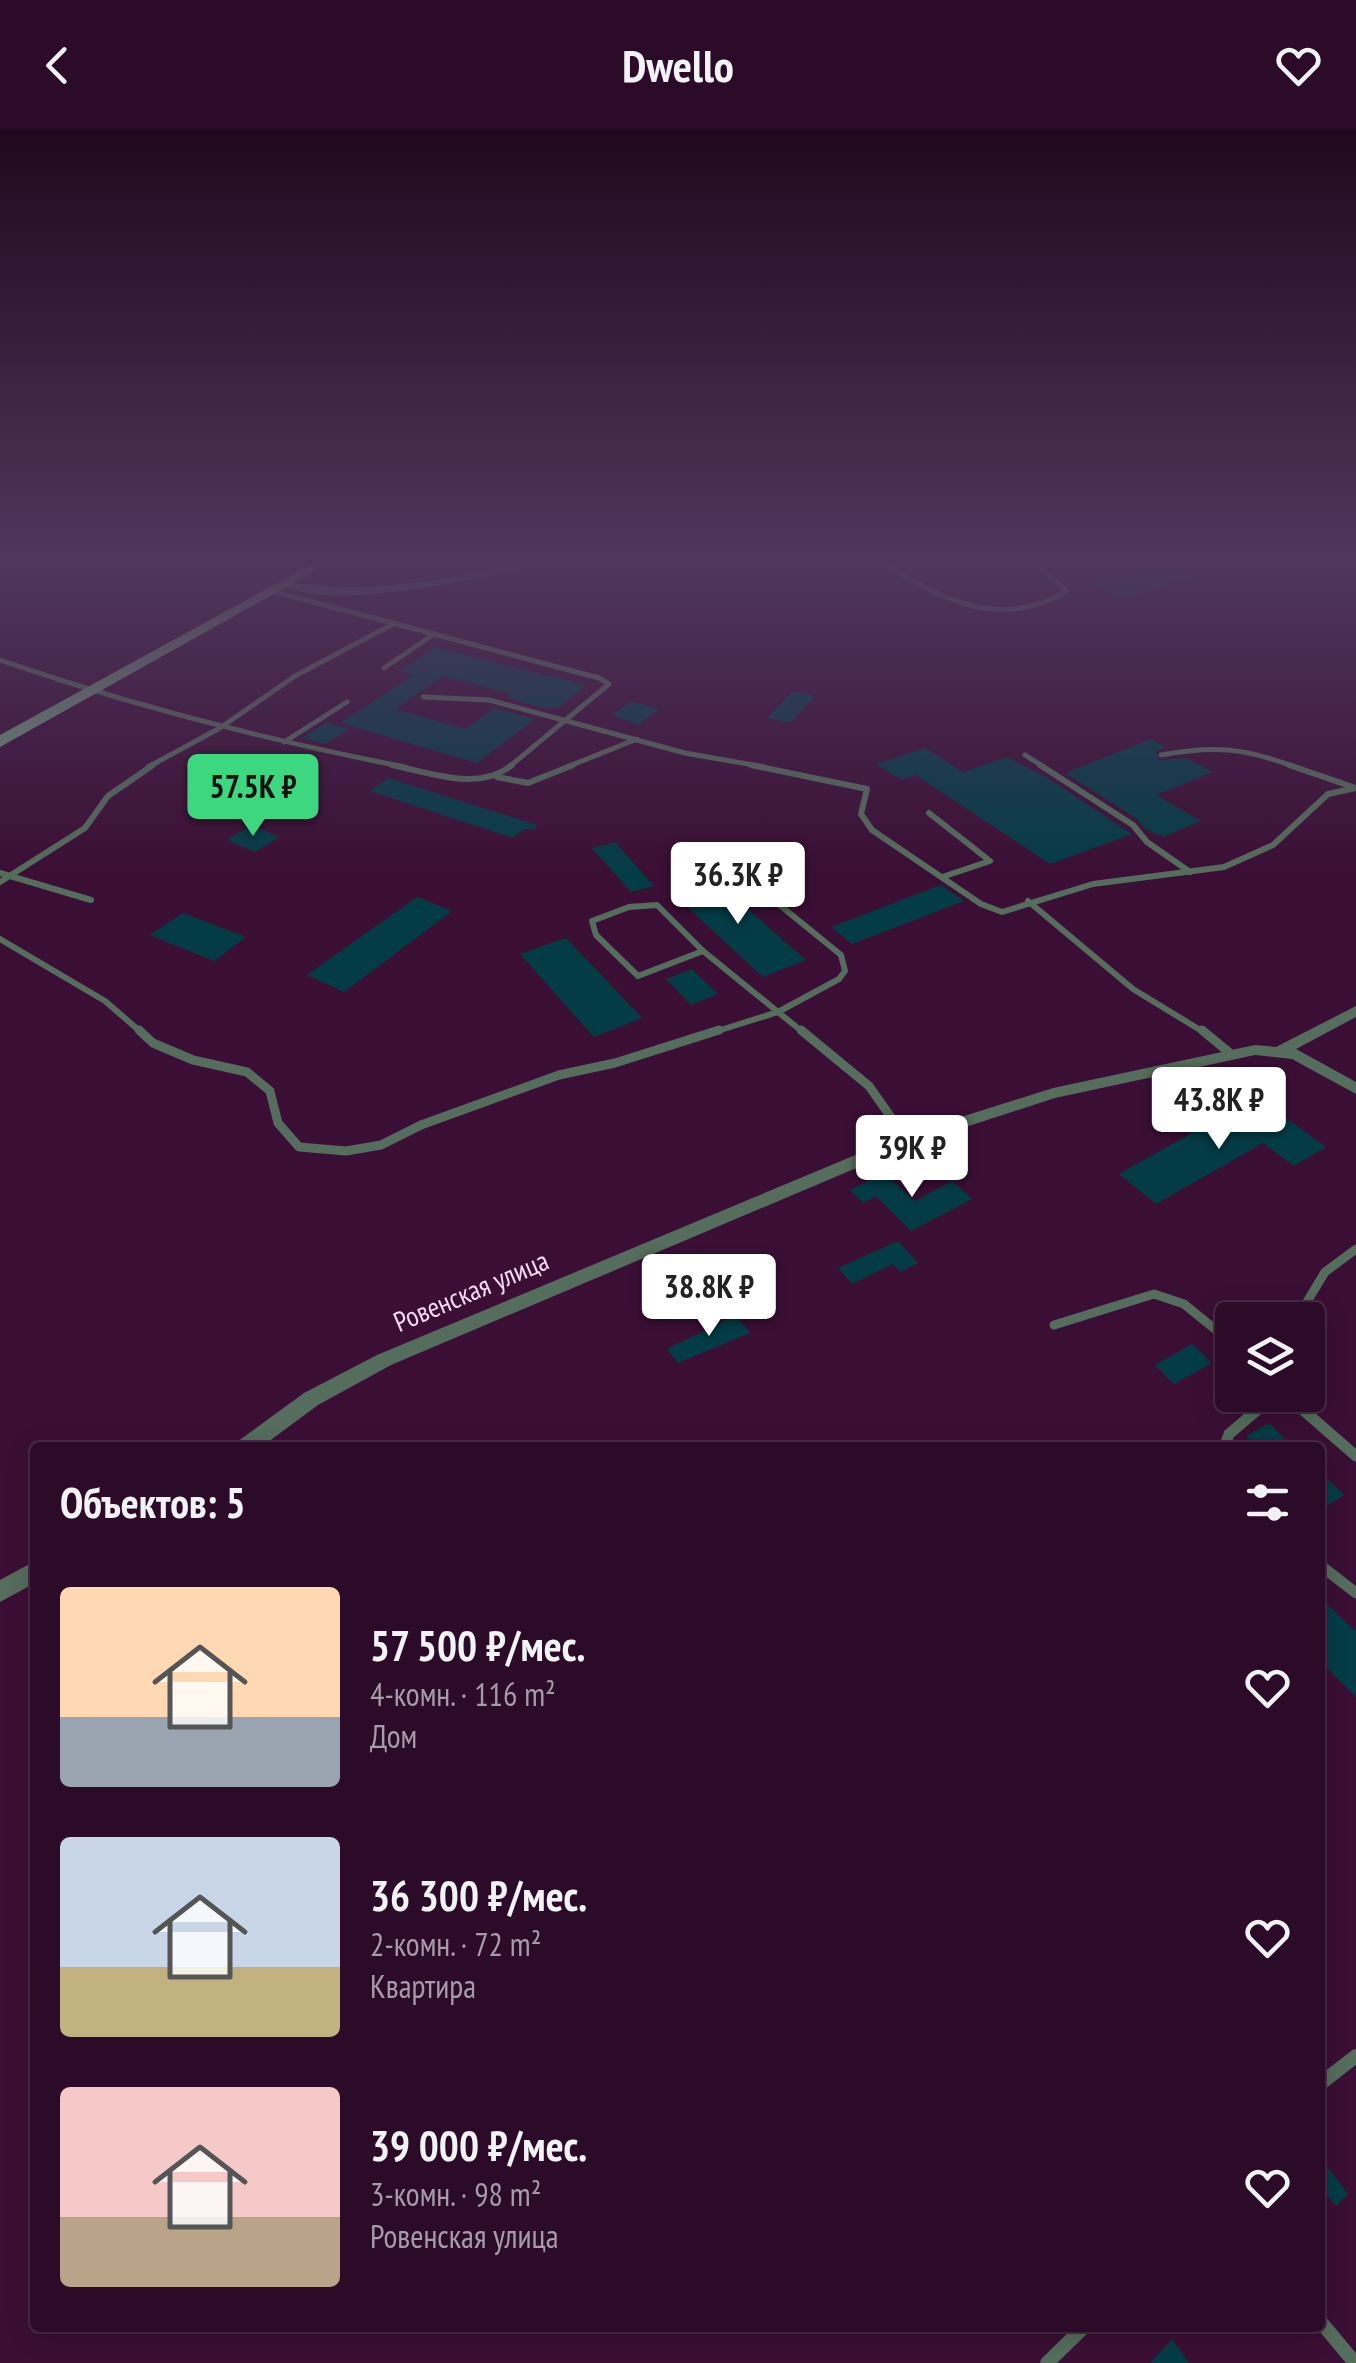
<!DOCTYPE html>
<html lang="ru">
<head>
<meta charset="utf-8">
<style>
  :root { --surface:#2c0b28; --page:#341430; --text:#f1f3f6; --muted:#a69ba8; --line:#482b45; --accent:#3cd77e }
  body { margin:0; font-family:"PT Sans Narrow",sans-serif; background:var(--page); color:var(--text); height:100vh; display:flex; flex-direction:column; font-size:38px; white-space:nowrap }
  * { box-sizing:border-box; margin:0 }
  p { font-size:32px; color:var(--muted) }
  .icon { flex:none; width:55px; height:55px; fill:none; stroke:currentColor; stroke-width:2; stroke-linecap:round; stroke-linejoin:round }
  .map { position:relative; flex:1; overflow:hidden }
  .drawer { position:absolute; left:30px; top:1312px; width:1295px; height:890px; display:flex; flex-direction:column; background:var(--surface); border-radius:10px; box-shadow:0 5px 25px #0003,0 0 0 2px var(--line) }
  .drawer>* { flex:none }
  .fabs { position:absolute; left:1215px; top:1172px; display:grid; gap:20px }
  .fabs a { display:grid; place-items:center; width:110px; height:110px; border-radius:10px; background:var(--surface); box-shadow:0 5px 25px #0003,0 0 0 2px var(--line); font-size:50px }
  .price { position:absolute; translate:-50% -85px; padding:0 22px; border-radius:10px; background:#fff; color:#222; font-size:32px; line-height:65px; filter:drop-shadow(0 2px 5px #0008) }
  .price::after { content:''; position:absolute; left:50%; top:60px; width:30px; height:22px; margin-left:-15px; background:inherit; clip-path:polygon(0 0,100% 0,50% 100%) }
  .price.current { background:var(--accent); color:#111 }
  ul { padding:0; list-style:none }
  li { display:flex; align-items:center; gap:30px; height:250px; padding:0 30px }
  li span { display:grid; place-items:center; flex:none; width:280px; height:200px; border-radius:10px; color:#555 }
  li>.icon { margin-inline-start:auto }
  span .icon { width:120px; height:120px; fill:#fffc; stroke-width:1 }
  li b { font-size:42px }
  h2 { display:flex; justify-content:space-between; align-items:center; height:120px; padding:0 30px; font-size:42px }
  header { display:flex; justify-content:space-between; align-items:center; height:130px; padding:0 30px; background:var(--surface); font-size:45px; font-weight:600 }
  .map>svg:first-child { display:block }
  .building { fill:#043c46 }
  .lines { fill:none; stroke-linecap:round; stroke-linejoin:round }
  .lane-far4 { stroke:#556d5c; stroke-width:5 }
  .lane-far3 { stroke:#556d5c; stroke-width:6 }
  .lane-far2 { stroke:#556d5c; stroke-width:9 }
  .lane-far1 { stroke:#556d5c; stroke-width:11 }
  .lane { stroke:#556d5c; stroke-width:14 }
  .street { fill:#556d5c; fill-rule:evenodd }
  .secondary { fill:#70967b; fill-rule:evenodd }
  .labels { text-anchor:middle; stroke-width:9; stroke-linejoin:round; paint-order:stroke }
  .street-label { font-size:28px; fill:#f7dbf1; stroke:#3b0f35 }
</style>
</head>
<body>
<header><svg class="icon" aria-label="back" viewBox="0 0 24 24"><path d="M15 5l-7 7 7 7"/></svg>Dwello<svg class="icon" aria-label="heart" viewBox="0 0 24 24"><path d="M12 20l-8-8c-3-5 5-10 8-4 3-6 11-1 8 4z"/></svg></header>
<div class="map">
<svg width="1356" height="2233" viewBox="0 0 1356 2233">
  <rect width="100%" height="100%" fill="#3b0f35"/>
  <g class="building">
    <path d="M 1165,432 L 1196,447 L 1122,468 L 1091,452 Z"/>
    <path d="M 435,517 L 526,540 L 587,555 L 559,577 L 547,579 L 506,568 L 512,564 L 444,546 L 395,579 L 465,599 L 494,578 L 535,589 L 477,633 L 340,593 L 414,545 L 399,540 Z"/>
    <path d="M 793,561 L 815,566 L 790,593 L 767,588 Z"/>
    <path d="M 631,571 L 659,579 L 638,595 L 612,585 Z"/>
    <path d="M 327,592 L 349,599 L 326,614 L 302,608 Z"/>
    <path d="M 1151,609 L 1167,618 L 1156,621 L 1158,630 L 1186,628 L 1213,642 L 1156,665 L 1201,691 L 1163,707 L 1145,699 L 1137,689 L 1065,643 Z"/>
    <path d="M 925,618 L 963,642 L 1007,627 L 1049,649 L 1132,704 L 1050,734 L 916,645 L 902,650 L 876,634 Z"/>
    <path d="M 207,634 L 279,655 L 261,668 L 202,650 Z"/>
    <path d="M 388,648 L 537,695 L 536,699 L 524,699 L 513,708 L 370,661 Z"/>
    <path d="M 252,695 L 279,707 L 255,722 L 227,710 Z"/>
    <path d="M 615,712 L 654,756 L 631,762 L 592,718 Z"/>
    <path d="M 711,747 L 806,830 L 763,847 L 670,761 Z"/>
    <path d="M 941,755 L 964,771 L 852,814 L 831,797 Z"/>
    <path d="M 417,767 L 452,781 L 344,862 L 307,845 Z"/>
    <path d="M 183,783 L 246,807 L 214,831 L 150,805 Z"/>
    <path d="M 566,808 L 642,888 L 594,907 L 520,824 Z"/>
    <path d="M 692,839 L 718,864 L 691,875 L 666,849 Z"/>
    <path d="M 1266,974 L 1326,1017 L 1294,1036 L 1263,1013 L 1156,1074 L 1119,1044 L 1210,993 L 1219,1000 Z"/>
    <path d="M 884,1043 L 915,1071 L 952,1051 L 972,1069 L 911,1101 L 876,1066 L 863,1073 L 850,1060 Z"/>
    <path d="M 898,1111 L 918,1133 L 900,1142 L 893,1134 L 852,1154 L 838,1138 Z"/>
    <path d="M 736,1185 L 750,1203 L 678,1233 L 667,1219 Z"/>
    <path d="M 1192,1214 L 1212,1233 L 1174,1254 L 1155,1235 Z"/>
    <path d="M 1269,1293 L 1294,1318 L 1257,1318 L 1246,1306 Z"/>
    <path d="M 1320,1342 L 1344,1365 L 1320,1380 Z"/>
    <path d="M 1320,1467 L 1356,1502 L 1356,1567 L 1320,1531 Z"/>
    <path d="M 1320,2027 L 1348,2064 L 1336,2076 L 1320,2056 Z"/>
    <path d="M 1172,2209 L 1189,2233 L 1150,2233 Z"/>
  </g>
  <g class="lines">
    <g class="lane-far4">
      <path d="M 877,429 C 937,468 999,502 1067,461 L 1031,429"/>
      <path d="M 0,433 L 9,429"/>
      <path d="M 272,461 L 599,548 L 609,554 L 509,637"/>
      <path d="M 0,530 C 134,576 266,610 405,637"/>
      <path d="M 384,538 L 434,504"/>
      <path d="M 423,567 L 489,570 L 685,623 L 765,637"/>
      <path d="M 284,612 L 347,572"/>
      <path d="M 1025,625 L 1044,637"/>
      <path d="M 1161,625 C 1214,615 1245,618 1295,637"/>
      <path d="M 148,637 L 220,598 L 295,546 L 393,494"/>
      <path d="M 567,637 L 637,609"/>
    </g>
    <g class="lane-far3">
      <path d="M 392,635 C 432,643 478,662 512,635"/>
      <path d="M 751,635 L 867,659 L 861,684 L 872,700 L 981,774 L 1002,782 L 1093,754 L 1224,737 L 1273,715 L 1328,664 L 1356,658"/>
      <path d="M 1040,635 L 1133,695 L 1147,712 L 1190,742"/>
      <path d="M 1289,635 L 1353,657"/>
      <path d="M 497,647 L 528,653 L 573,635"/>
      <path d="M 929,683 L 990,731 L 945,746"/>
      <path d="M 0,743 L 91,770"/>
      <path d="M 0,752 L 85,698 L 108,666 L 153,635"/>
      <path d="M 1028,771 L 1133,859 L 1205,903"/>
      <path d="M 657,775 L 703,821 L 638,846 L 596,805 L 592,791 L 629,777 Z"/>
      <path d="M 0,809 L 105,871 L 142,903"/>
      <path d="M 703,821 L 778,882 L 839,849 L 845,841 L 841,825 L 739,742"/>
      <path d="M 711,903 L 778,882 L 804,903"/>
    </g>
    <g class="lane-far2">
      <path d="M 139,900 L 153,913 L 193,930 L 247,942 L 270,961 L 278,993 L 299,1017 L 346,1021 L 381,1015 L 421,995 L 559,945 L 615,933 L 719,900"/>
      <path d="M 801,900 L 869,956 L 907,1010"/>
      <path d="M 1202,900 L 1231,924"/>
      <path d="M 1296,1190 L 1325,1142 L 1356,1119"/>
      <path d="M 1054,1195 L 1154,1164 L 1184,1174 L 1232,1213"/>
    </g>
    <g class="lane-far1">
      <path d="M 1286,1265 L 1356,1326"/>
      <path d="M 1224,1318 L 1229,1304 L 1275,1265"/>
      <path d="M 1320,1435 L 1356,1463"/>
    </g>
    <g class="lane">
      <path d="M 1320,1954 L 1356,1926"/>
      <path d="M 1320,2191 L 1355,2233"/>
      <path d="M 1047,2233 L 1083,2198"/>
    </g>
    <g class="street">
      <path d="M 541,429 L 557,429 C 541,436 521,438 504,442 C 447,455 332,479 279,455 L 284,452 C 381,465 447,449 541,429 Z"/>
      <path d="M 1356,876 L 1356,887 L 1296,919 L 1356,952 L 1356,964 L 1292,929 L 1255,925 L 1055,968 L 913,1014 L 391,1235 L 318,1275 L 260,1318 L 234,1318 L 237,1312 L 304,1263 L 377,1225 L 901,1006 L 1053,958 L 1255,915 L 1276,917 Z"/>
      <path d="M 35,1431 L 35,1453 L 0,1472 L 0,1450 Z"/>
    </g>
    <path class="secondary" d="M 321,429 L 336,429 L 0,617 L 0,605 Z"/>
  </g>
  <linearGradient id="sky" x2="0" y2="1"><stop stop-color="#20081d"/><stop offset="0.58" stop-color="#4f375c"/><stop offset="1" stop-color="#4f375c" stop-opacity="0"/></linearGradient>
  <rect width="1356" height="741" fill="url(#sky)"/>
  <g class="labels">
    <g class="street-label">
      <text transform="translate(471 1161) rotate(-23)" y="10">Ровенская улица</text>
    </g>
  </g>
</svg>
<div class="fabs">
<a><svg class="icon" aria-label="layers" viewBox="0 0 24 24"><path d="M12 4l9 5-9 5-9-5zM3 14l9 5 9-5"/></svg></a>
</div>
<b class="price current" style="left:253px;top:709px">57.5K ₽</b>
<b class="price" style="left:738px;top:797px">36.3K ₽</b>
<b class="price" style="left:1219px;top:1022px">43.8K ₽</b>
<b class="price" style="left:912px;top:1070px">39K ₽</b>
<b class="price" style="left:709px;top:1209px">38.8K ₽</b>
<section class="drawer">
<h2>Объектов: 5<svg class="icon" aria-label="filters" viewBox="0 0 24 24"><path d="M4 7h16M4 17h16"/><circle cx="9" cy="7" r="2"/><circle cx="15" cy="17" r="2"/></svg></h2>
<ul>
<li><span style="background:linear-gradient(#ffd9b3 65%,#9aa5b1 0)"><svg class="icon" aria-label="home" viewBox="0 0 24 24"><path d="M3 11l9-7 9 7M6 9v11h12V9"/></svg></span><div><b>57 500 ₽/мес.</b><p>4-комн. · 116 m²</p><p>Дом</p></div><svg class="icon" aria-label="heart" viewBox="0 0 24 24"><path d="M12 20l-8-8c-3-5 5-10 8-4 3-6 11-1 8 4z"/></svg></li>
<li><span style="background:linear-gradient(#c9d6e8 65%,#c2b280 0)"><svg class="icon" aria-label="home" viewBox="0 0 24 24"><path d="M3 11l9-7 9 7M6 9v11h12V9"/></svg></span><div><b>36 300 ₽/мес.</b><p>2-комн. · 72 m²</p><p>Квартира</p></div><svg class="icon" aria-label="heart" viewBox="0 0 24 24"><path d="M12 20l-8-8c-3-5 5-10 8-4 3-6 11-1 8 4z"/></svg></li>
<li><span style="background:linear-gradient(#f6c9c9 65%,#b9a48a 0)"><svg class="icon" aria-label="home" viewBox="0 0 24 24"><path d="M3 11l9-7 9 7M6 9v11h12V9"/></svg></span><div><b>39 000 ₽/мес.</b><p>3-комн. · 98 m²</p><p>Ровенская улица</p></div><svg class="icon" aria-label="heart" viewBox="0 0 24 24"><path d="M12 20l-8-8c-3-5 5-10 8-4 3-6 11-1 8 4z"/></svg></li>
</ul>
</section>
</div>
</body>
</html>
